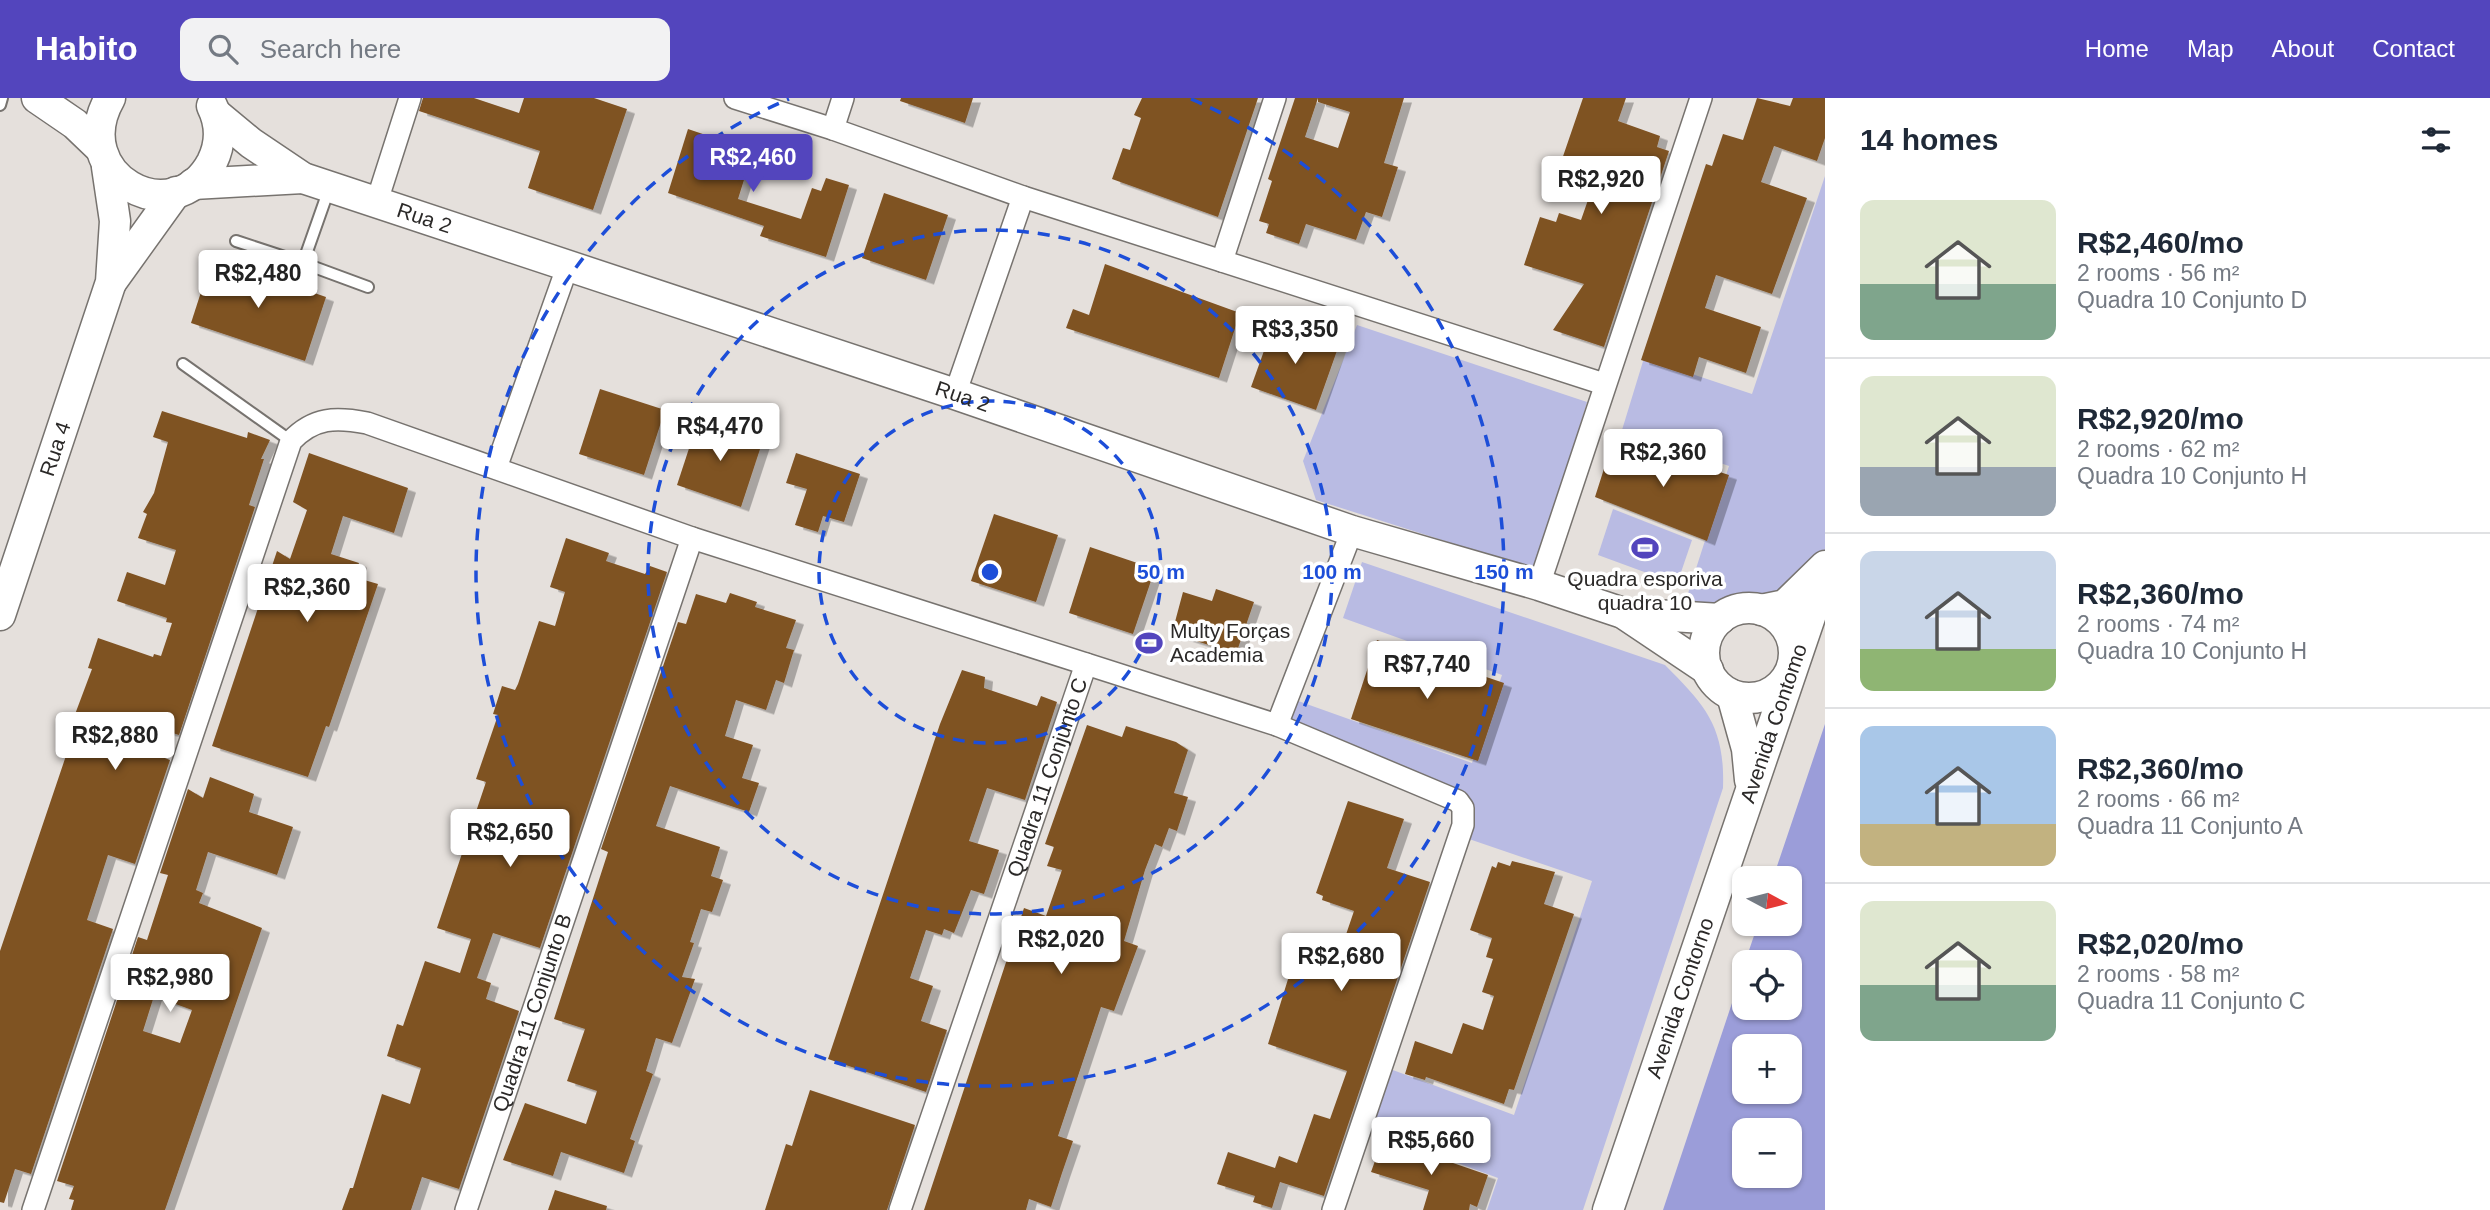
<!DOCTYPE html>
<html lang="en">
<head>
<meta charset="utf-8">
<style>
  :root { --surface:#fff; --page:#f2f2f3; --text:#1f2937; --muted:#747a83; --line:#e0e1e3; --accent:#5345bd }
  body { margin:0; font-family:Helvetica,sans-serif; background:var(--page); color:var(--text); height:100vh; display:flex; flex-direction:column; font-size:26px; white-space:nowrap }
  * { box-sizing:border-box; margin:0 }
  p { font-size:23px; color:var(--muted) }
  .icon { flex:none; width:38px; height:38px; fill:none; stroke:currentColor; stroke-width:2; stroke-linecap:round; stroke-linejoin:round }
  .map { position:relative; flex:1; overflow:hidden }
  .side { display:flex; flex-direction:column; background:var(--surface); width:665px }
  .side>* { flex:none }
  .needle { width:46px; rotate:97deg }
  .controls { position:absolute; left:1732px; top:768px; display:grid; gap:14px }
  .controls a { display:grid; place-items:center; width:70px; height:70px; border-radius:14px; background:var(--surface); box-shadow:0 2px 5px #0004; font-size:35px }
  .price { position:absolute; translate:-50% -60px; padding:0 16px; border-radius:7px; background:#fff; color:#222; font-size:23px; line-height:46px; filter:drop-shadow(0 2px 4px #0008) }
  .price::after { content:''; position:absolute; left:50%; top:42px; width:21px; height:16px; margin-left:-10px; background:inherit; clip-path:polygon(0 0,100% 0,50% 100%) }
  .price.current { background:var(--accent); color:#fff }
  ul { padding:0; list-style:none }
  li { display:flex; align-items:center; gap:21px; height:175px; padding:0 35px }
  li+li { border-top:2px solid var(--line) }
  li span { display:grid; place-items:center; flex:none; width:196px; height:140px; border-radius:14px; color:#555 }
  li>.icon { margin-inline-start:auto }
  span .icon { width:84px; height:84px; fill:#fffc; stroke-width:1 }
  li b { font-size:30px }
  h2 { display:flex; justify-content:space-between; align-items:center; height:84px; padding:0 35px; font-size:30px }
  header { display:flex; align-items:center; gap:42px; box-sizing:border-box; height:98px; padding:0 35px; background:var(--accent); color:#fff }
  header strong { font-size:33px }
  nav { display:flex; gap:38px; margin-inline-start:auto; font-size:24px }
  .search { width:490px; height:63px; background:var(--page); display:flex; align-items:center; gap:18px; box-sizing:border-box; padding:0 24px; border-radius:14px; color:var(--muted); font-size:26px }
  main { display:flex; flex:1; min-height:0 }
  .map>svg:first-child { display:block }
  .green { fill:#b9bbe3 }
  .forest { fill:#9b9dd9; fill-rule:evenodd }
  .building { fill:#7f5223; fill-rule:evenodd; filter:url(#shadow) }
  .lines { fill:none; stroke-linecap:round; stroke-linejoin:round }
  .lane-casing { stroke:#77736f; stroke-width:14 }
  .street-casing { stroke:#77736f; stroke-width:24 }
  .secondary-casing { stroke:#77736f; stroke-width:33 }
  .lane { stroke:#fff; stroke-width:10 }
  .street { stroke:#fff; stroke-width:21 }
  .secondary { stroke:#fff; stroke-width:30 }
  .ring { fill:none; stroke:#1d4ed8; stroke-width:3.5; stroke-dasharray:12 9 }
  .labels { text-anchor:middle; stroke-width:7; stroke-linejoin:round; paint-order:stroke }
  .street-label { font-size:21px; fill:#2b2928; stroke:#fff }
  .poi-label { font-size:21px; fill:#2b2928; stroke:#fff }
  .centre { fill:#1d4ed8; stroke:#fff; stroke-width:3.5 }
  .ring-label { font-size:21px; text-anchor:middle; font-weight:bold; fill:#1d4ed8; stroke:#fff; stroke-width:7; stroke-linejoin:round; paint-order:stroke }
</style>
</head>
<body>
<header>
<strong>Habito</strong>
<div class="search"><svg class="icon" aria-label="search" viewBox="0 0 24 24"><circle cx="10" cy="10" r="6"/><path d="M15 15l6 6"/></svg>Search here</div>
<nav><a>Home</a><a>Map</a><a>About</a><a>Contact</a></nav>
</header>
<main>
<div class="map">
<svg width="1825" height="1112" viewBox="0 0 1825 1112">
  <defs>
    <filter id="shadow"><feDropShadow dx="8" dy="4.5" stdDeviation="0" flood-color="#0004"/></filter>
  </defs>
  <rect width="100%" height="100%" fill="#e5e0dc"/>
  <g class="green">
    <path d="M 1825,78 L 1825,462 L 1765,502 L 1743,503 L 1724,514 L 1683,511 L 1729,368 L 1622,332 L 1644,260 L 1752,296 Z"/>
    <path d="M 1357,227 L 1587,304 L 1536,472 L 1316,402 L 1303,363 Z"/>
    <path d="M 1613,411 L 1692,442 L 1677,486 L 1598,457 Z"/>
    <path d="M 1362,464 L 1665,567 C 1706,608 1725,629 1723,690 L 1583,1112 L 1487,1112 L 1498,1080 L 1361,1029 L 1382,968 L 1514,1017 L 1592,783 L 1469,741 L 1463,710 L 1277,627 L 1287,599 L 1472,665 L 1502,577 L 1343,520 Z"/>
  </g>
  <path class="forest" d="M 1825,626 L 1825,1112 L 1663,1112 L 1745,866 L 1745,910 L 1790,910 L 1790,864 L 1745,864 L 1758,826 L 1790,826 L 1790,780 L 1773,780 ZM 1745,948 L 1790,948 L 1790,994 L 1745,994 ZM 1745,1032 L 1790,1032 L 1790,1078 L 1745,1078 Z"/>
  <g class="building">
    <path d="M 423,0 L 474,0 L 519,15 L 524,0 L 594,0 L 627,11 L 593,112 L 528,90 L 540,53 L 419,13 Z"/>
    <path d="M 901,0 L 973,0 L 965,25 L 900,3 Z"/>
    <path d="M 1142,0 L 1258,0 L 1218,119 L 1112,81 L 1123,50 L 1130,52 L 1141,20 L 1134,17 Z"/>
    <path d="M 1295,0 L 1318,0 L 1305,39 L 1338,50 L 1350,14 L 1318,4 L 1318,0 L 1404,0 L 1384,65 L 1398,69 L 1382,119 L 1366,114 L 1356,142 L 1306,126 L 1299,146 L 1266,135 L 1269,126 L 1259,123 L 1272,83 L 1268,81 Z"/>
    <path d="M 1583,0 L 1626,0 L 1618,23 L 1660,38 L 1657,49 L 1669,53 L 1604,249 L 1553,232 L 1584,186 L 1524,167 L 1540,119 L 1556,124 L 1559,115 L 1581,122 L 1595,82 L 1559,70 Z"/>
    <path d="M 1757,0 L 1790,8 L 1793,0 L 1825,0 L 1825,40 L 1817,63 L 1774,48 L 1761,84 L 1807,100 L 1772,196 L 1716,177 L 1705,210 L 1761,229 L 1746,275 L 1699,259 L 1693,279 L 1641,262 L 1706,66 L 1712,68 L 1723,36 L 1743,42 Z"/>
    <path d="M 688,31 L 753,53 L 738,101 L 801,121 L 812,90 L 821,93 L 826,80 L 849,87 L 826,159 L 760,138 L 764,128 L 668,95 Z"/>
    <path d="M 884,95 L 948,117 L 926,182 L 862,160 Z"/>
    <path d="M 212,160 L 326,199 L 305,263 L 191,225 Z"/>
    <path d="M 1105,166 L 1240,215 L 1219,280 L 1066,230 L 1073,211 L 1089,217 Z"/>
    <path d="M 1274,225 L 1339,247 L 1316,312 L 1251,289 Z"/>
    <path d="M 600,291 L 665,312 L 644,377 L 579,356 Z"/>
    <path d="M 162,313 L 247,340 L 248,334 L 270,342 L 261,361 L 264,361 L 249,407 L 255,409 L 179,637 L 166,633 L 157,657 L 170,662 L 135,766 L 108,757 L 87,822 L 113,831 L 31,1076 L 15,1071 L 4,1105 L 0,1104 L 0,853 L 73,637 L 68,635 L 92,571 L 88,570 L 98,540 L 153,559 L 154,556 L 161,558 L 172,525 L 166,524 L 167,520 L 117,503 L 127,474 L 165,487 L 176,452 L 138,440 L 147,416 L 143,414 L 154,395 L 168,344 L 153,339 Z"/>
    <path d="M 698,323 L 763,342 L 741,409 L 677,387 Z"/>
    <path d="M 1624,343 L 1729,377 L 1707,443 L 1595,399 L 1609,355 L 1619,358 Z"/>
    <path d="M 309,355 L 408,390 L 394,435 L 343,418 L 331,456 L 359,465 L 354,479 L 378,486 L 329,629 L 326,628 L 308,679 L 212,648 L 277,453 L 290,461 L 307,412 L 293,404 Z"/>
    <path d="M 796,355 L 860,376 L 844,424 L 823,418 L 818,434 L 795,427 L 807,391 L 786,385 Z"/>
    <path d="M 994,416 L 1058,437 L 1036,504 L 971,483 Z"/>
    <path d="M 566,440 L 609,455 L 606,463 L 645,476 L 650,468 L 667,474 L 540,850 L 493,835 L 477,880 L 491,885 L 486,901 L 519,913 L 459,1091 L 422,1079 L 411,1112 L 342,1112 L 350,1090 L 353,1090 L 382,996 L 410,1006 L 421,970 L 387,958 L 397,926 L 403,928 L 425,863 L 460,875 L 471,841 L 437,830 L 486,684 L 476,681 L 498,617 L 493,616 L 502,588 L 515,592 L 518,586 L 539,523 L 555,528 L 565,494 L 550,489 Z"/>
    <path d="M 1090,449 L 1155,471 L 1133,536 L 1069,515 Z"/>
    <path d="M 1216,491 L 1254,504 L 1236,556 L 1172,535 L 1183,494 L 1212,503 Z"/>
    <path d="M 730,495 L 757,504 L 755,509 L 796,522 L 786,550 L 794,552 L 784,585 L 776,582 L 766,612 L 736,602 L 725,638 L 753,647 L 742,680 L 759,685 L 749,714 L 670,688 L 656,728 L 720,749 L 711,778 L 723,782 L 712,814 L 701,811 L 690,844 L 694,845 L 682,879 L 695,881 L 672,945 L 656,940 L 646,973 L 653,976 L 630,1041 L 635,1043 L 624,1075 L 561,1054 L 553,1078 L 503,1062 L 525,1005 L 586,1026 L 597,993 L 567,983 L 585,931 L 554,921 L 608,754 L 601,751 L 678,524 L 686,526 L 696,496 L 726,505 Z"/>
    <path d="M 1377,542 L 1504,585 L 1478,663 L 1351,621 Z"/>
    <path d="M 962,572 L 985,579 L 984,590 L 1037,608 L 1041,598 L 1057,604 L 1025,702 L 987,690 L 969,743 L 999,752 L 984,796 L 971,792 L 954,835 L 944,831 L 942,837 L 926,832 L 910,880 L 933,888 L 921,923 L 947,932 L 926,994 L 828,961 L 940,626 Z"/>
    <path d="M 1087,627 L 1122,639 L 1126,628 L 1176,644 L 1188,652 L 1174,695 L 1188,699 L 1177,733 L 1169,730 L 1162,749 L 1155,746 L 1145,772 L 1124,843 L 1138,848 L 1114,913 L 1101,909 L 1058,1038 L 1073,1043 L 1062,1075 L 1051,1109 L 1029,1101 L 1026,1112 L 924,1112 L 1024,810 L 1046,818 L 1062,772 L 1047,768 L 1054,749 L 1045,746 Z"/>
    <path d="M 210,679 L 254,696 L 249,714 L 293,729 L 277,777 L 208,754 L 196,792 L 203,795 L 199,805 L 262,830 L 165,1112 L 71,1112 L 74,1102 L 69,1101 L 74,1088 L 57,1083 L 138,839 L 147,842 L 168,777 L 160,775 L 188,691 L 203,700 ZM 154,898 L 192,912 L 180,945 L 143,933 Z"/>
    <path d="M 1348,703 L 1404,721 L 1387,770 L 1430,784 L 1324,1098 L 1280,1084 L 1272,1110 L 1253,1104 L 1255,1098 L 1217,1086 L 1228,1054 L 1275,1070 L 1279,1058 L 1297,1065 L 1314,1016 L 1330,1021 L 1347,973 L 1268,946 L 1297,852 L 1336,866 L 1354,813 L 1322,802 L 1323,798 L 1316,795 Z"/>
    <path d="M 1512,763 L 1555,774 L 1544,806 L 1574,816 L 1514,992 L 1509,991 L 1504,1006 L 1426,979 L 1425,982 L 1405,976 L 1415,943 L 1452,956 L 1463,925 L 1483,932 L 1494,898 L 1482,894 L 1493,861 L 1486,859 L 1492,840 L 1470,832 L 1492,768 L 1496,770 L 1498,764 L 1510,768 Z"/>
    <path d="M 810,992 L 915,1027 L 887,1112 L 765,1112 L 786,1046 L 792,1048 Z"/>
    <path d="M 1383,1041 L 1488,1077 L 1477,1109 L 1470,1106 L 1469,1112 L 1423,1112 L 1429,1092 L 1371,1074 Z"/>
    <path d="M 555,1092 L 607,1108 L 606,1112 L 548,1112 Z"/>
  </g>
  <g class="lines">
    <defs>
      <g id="lane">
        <path d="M 0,7 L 2,0"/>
        <path d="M 329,91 L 303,165 L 368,189"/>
        <path d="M 236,143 L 303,165"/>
        <path d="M 183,266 L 291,343"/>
      </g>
      <g id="street">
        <path d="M 735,0 L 833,31 L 1023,99 L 1604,286"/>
        <path d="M 833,31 L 843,0"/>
        <path d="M 377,103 L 410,0"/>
        <path d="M 1222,163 L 1275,0"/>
        <path d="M 955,296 L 1023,99"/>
        <path d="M 496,370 L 568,167"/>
        <path d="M 1539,487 L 1701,0"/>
        <path d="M 1277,627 L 1352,433"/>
        <path d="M 33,1112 L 291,343 C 314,319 336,319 367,325 L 692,440 L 1277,627 L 1458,703 L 1463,710 L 1463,727 L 1333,1112"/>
        <path id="s1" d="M 466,1112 L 692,440"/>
        <path id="s2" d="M 900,1112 L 1086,566"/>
      </g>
      <g id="secondary">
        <path d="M 37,0 L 75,26 L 99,49"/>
        <path d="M 110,0 C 66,77 173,137 212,64 C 221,46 221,26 212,8"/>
        <path id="s3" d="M 216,16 L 251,45 L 303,80 L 955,296 L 1352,433 L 1539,487 L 1623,515 L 1708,572"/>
        <path d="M 193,86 L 303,80"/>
        <path d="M 112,183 L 176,94"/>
        <circle cx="1749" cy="555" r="45"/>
        <path d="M 1761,512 L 1785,507 L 1825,468"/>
        <path d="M 1623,515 L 1720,521"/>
        <path id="s4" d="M 0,517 L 111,184 L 115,123 L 107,69"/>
        <path d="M 1732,597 L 1747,651 L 1750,682"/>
        <path id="s5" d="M 1608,1112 L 1825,475"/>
      </g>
    </defs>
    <use href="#lane" class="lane-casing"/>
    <use href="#street" class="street-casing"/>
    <use href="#secondary" class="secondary-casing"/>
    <use href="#lane" class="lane"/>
    <use href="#street" class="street"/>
    <use href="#secondary" class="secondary"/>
  </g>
  <g class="ring">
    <circle cx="990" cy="474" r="171"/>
    <circle cx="990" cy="474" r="342"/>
    <path d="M1191 1A514 514 0 1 1 789 1"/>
  </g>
  <defs>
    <symbol id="stadium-bare" viewBox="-9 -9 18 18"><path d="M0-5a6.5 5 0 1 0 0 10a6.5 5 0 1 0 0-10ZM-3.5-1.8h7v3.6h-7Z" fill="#5345bd" stroke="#fff" stroke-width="2.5" paint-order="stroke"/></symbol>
  </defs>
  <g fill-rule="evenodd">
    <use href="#stadium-bare" x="1626" y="431" width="38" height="38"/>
    <use href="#stadium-bare" x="1130" y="526" width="38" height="38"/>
  </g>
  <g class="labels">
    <g class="street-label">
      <text dy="7" stroke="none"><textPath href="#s3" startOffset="236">Rua 2</textPath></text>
      <text dy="7" stroke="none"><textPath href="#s3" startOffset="803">Rua 2</textPath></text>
      <text dy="7" stroke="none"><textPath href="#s4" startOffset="175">Rua 4</textPath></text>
      <text dy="7" stroke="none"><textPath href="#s5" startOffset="514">Avenida Contomo</textPath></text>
      <text dy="7" stroke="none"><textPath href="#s2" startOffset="457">Quadra 11 Conjunto C</textPath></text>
      <text dy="7" stroke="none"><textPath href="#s5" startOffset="224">Avenida Contorno</textPath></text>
      <text dy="7" stroke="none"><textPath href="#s1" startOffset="208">Quadra 11 Conjunto B</textPath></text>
    </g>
    <g class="poi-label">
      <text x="1645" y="488">Quadra esporiva<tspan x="1645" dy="24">quadra 10</tspan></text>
      <text x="1170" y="540" text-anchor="start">Multy Forças<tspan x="1170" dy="24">Academia</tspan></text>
    </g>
  </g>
  <circle cx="990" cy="474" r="10" class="centre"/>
  <g class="ring-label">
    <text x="1161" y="481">50 m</text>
    <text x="1332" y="481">100 m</text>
    <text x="1504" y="481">150 m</text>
  </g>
</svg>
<div class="controls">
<a><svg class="needle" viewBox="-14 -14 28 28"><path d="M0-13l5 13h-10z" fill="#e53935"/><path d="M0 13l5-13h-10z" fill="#747a83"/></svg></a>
<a><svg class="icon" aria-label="locate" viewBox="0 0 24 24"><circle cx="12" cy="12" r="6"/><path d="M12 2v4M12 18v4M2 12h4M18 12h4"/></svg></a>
<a>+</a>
<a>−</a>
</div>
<b class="price current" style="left:753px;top:96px">R$2,460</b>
<b class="price" style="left:1601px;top:118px">R$2,920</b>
<b class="price" style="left:258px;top:212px">R$2,480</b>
<b class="price" style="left:1295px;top:268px">R$3,350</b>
<b class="price" style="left:720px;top:365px">R$4,470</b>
<b class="price" style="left:1663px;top:391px">R$2,360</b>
<b class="price" style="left:307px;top:526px">R$2,360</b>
<b class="price" style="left:1427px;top:603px">R$7,740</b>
<b class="price" style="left:115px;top:674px">R$2,880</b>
<b class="price" style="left:510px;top:771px">R$2,650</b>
<b class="price" style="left:1061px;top:878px">R$2,020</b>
<b class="price" style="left:1341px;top:895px">R$2,680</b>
<b class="price" style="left:170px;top:916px">R$2,980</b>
<b class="price" style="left:1431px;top:1079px">R$5,660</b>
</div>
<section class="side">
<h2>14 homes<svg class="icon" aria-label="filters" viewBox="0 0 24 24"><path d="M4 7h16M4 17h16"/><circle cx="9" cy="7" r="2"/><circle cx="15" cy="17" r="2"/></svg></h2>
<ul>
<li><span style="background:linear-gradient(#dfe7d0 60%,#7fa58c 0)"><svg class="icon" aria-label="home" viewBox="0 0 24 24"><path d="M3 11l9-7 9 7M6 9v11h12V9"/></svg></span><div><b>R$2,460/mo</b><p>2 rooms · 56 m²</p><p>Quadra 10 Conjunto D</p></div></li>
<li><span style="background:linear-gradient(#dfe7d0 65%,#9aa5b1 0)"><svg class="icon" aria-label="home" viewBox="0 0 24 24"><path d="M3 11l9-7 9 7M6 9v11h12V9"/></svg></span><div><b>R$2,920/mo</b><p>2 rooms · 62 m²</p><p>Quadra 10 Conjunto H</p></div></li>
<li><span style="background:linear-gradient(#c9d6e8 70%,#8fb573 0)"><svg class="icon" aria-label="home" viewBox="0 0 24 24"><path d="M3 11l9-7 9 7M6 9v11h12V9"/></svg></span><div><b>R$2,360/mo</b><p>2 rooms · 74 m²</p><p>Quadra 10 Conjunto H</p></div></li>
<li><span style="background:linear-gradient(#a9c7e8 70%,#c2b280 0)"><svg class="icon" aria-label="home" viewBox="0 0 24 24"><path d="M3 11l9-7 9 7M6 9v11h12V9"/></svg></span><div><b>R$2,360/mo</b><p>2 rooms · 66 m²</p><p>Quadra 11 Conjunto A</p></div></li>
<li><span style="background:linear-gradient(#dfe7d0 60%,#7fa58c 0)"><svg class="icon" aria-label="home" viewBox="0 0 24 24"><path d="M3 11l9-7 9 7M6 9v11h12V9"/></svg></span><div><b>R$2,020/mo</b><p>2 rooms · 58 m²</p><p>Quadra 11 Conjunto C</p></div></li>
</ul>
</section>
</main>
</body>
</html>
